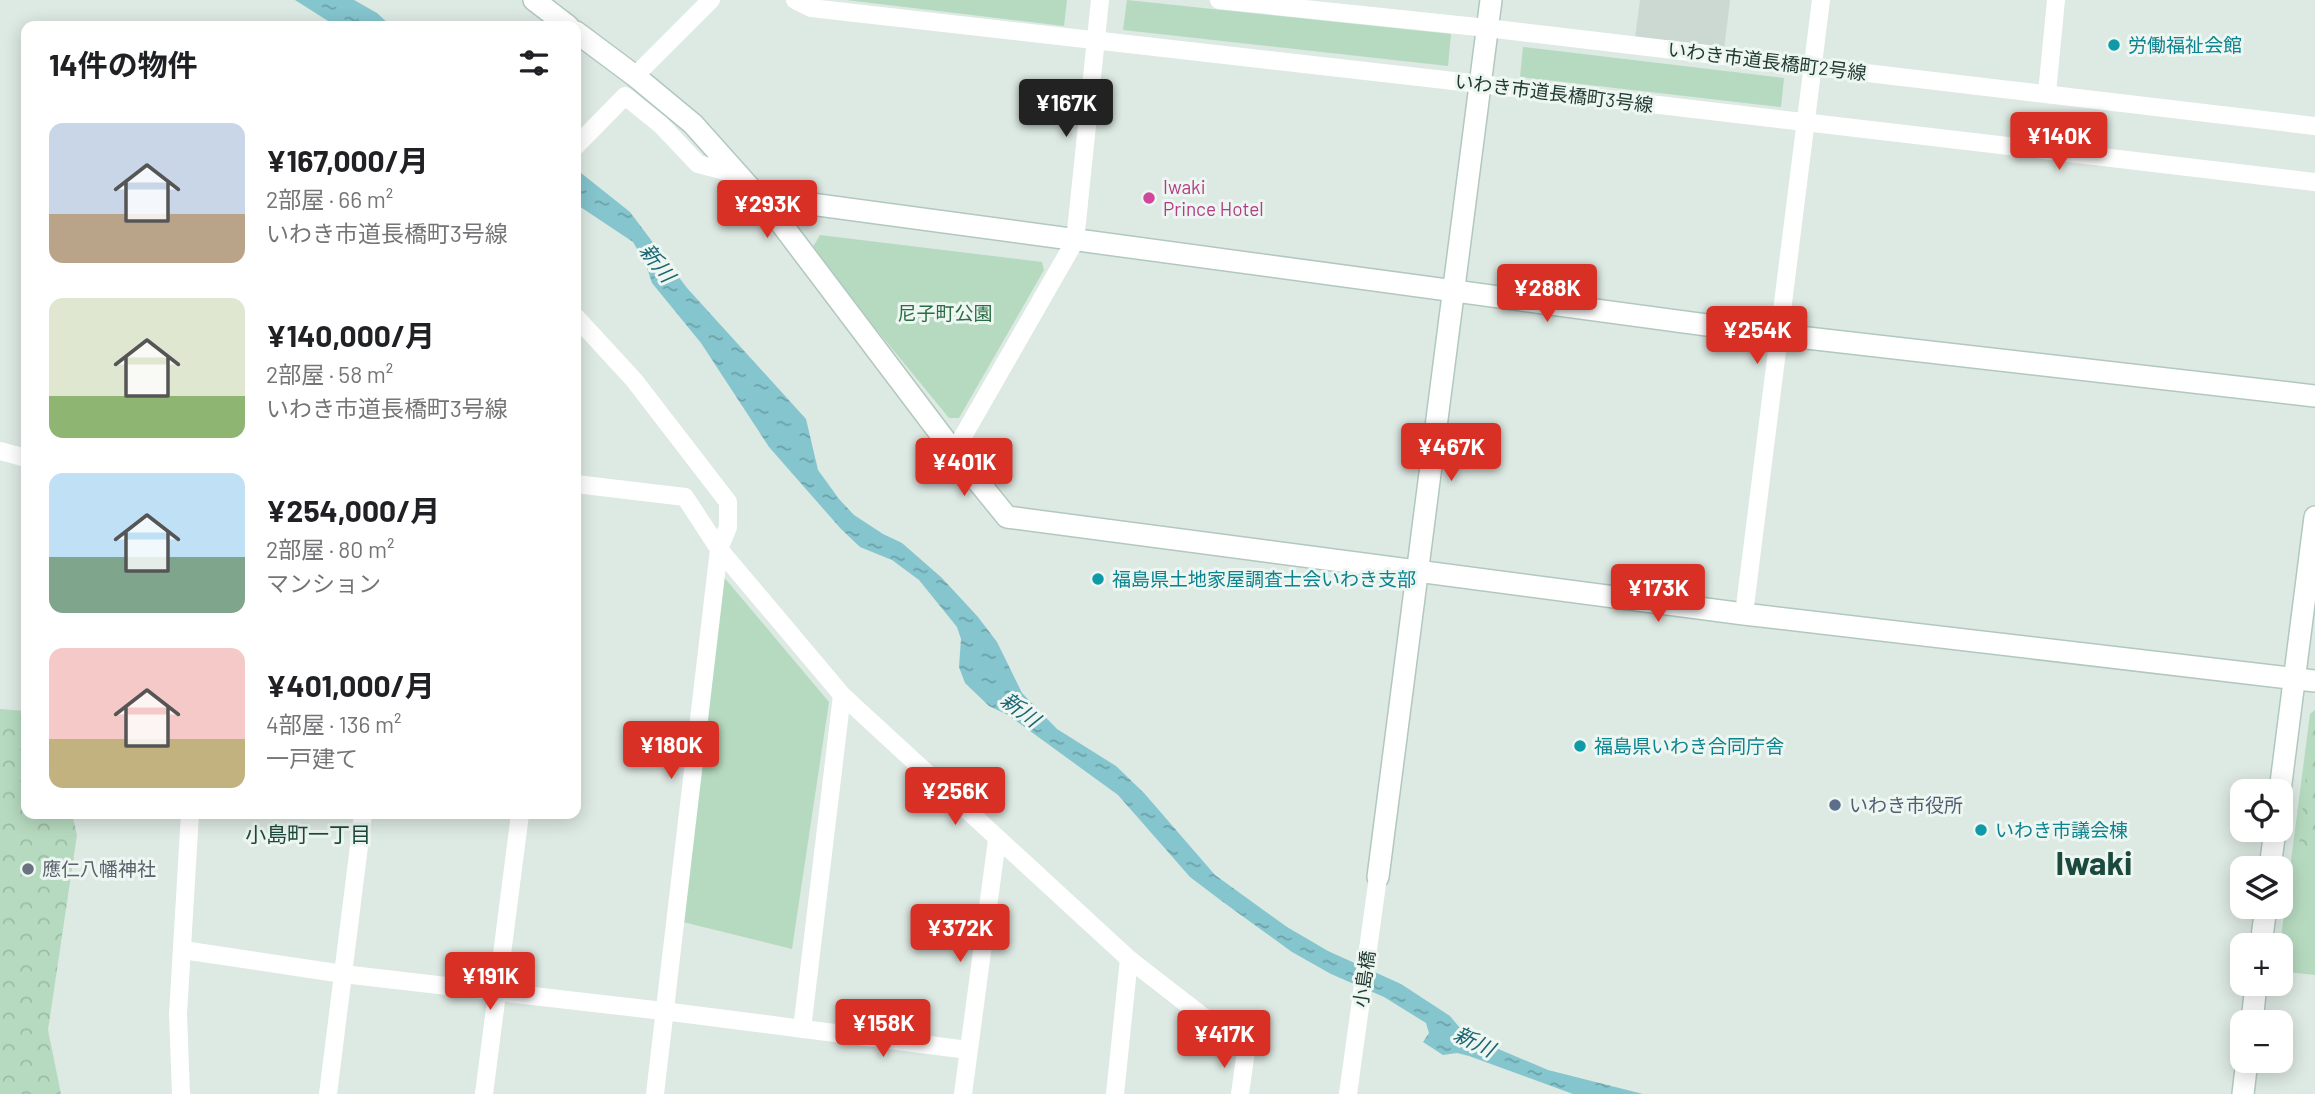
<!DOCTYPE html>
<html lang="ja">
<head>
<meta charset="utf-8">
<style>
  :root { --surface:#fff; --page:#f6f6f6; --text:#202124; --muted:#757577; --accent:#d93025 }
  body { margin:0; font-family:Barlow,"Noto Sans JP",sans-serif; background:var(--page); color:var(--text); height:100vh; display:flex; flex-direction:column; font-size:26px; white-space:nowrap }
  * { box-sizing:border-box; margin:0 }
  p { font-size:23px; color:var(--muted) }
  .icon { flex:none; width:38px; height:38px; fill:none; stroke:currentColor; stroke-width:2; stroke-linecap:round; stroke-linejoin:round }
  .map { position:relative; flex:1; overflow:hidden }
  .details { position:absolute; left:21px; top:21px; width:560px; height:798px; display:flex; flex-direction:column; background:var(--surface); border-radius:14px; box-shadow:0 4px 18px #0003 }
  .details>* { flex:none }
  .tools { position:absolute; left:2230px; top:779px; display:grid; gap:14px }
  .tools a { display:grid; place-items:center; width:63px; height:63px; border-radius:14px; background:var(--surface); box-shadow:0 4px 18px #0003; font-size:35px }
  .price { position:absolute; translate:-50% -60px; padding:0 16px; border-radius:7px; background:var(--accent); color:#fff; font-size:23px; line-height:46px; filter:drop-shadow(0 2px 4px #0008) }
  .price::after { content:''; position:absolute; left:50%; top:42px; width:21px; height:16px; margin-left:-10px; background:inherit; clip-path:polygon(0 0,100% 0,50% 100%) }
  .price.active { background:#222; color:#fff }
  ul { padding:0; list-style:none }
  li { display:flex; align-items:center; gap:21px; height:175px; padding:0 28px }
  li span { display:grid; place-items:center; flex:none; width:196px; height:140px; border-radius:14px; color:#555 }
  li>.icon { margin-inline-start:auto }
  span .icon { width:84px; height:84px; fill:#fffc; stroke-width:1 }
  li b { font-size:30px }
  h2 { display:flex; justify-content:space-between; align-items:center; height:84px; padding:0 28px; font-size:30px }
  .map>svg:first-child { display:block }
  .built { fill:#cbd9d2 }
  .green { fill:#b6dabf }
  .forest { fill:url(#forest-crowns) }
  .water { fill:url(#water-ripples) }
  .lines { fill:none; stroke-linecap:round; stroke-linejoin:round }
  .secondary-casing { stroke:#b1c8bf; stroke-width:24 }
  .street { stroke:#fff; stroke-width:18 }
  .secondary { stroke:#fff; stroke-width:21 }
  .culture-dot { fill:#0f9aa8; stroke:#edf6f1; stroke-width:2.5 }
  .hotel-dot { fill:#d1479c; stroke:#edf6f1; stroke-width:2.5 }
  .service-dot { fill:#5c6f8a; stroke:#edf6f1; stroke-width:2.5 }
  .worship-dot { fill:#6b7280; stroke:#edf6f1; stroke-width:2.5 }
  .labels { text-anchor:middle; stroke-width:6; stroke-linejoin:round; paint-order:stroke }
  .culture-label { font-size:19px; fill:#0d838f; stroke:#edf6f1; text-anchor:start }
  .street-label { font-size:19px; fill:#1f3831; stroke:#edf6f1 }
  .hotel-label { font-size:19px; fill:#b23c85; stroke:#edf6f1; text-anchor:start }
  .park-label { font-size:19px; fill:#2a6d43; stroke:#edf6f1 }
  .service-label { font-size:19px; fill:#4e5e75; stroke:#edf6f1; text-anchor:start }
  .worship-label { font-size:19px; fill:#5b616d; stroke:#edf6f1; text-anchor:start }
  .water-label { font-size:21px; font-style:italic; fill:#1b6572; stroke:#edf6f1 }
  .neighbourhood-label { font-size:21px; fill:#1c493d; stroke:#edf6f1 }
  .town-label { font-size:33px; font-weight:bold; fill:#1c493d; stroke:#edf6f1 }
</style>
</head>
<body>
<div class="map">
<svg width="2315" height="1094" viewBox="0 0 2315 1094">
  <defs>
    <pattern id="forest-crowns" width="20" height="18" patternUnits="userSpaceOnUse" patternTransform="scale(1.75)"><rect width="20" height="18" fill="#b6dabf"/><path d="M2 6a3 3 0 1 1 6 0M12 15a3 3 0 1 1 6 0" fill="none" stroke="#9cbca5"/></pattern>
    <pattern id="water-ripples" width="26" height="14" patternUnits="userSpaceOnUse" patternTransform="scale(1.75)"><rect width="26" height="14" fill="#85c5ce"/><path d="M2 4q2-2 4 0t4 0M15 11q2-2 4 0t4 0" fill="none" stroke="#6ca1a8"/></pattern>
  </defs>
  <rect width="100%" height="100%" fill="#dde9e3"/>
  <path class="built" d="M 1640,0 L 1730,0 L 1724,50 L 1635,38 Z"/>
  <g class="green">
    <path d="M 846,0 L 1067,0 L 1064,26 Z"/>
    <path d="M 1127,0 L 1451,34 L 1448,66 L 1123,30 Z"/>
    <path d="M 1523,47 L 1784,78 L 1781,107 L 1520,77 Z"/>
    <path d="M 820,235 L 1042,262 L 1044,270 L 959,418 L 949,418 L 811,250 Z"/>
    <path d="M 723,576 L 829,702 L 792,949 L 683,922 Z"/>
    <path d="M 2315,710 L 2315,975 L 2280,971 L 2280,945 L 2310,714 Z"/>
  </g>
  <g class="forest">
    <path d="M 0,709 L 26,711 L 26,814 L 72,814 L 77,835 L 48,1030 L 61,1094 L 0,1094 Z"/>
    <path d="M 2315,715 L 2315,848 L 2299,845 L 2312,717 Z"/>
  </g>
  <g class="water">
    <path d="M 295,0 L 354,0 L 377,13 L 391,26 L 336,26 Z"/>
    <path d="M 576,169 L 630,212 L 687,288 L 806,419 L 818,470 L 839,499 L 854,515 L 883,534 L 902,543 L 942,578 L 978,617 L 997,642 L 1022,693 L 1057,729 L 1116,766 L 1144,793 L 1215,875 L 1287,927 L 1328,951 L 1401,984 L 1450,1016 L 1460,1028 L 1489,1045 L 1548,1070 L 1643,1094 L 1573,1094 L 1469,1056 L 1457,1053 L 1443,1055 L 1423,1042 L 1429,1033 L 1426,1023 L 1384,997 L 1331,974 L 1292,952 L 1223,902 L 1190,877 L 1118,795 L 1008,715 L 989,706 L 965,683 L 959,667 L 961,639 L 957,627 L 919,580 L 892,560 L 860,547 L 841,529 L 769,447 L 701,343 L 652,283 L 645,262 L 633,242 L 576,204 Z"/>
  </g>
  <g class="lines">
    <defs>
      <g id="secondary">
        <path d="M 534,0 L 568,26"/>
        <path d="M 576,32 L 635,76 L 693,124 L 777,218 L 954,452 L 1007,517 L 1744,614 L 2315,681"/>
        <path d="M 777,218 L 811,204 L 1781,335 L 2315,396"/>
        <path d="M 2280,791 L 2315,517"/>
        <path d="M 2270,868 L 2275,830"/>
        <path d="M 1378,877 L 1491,0"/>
        <path d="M 2261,945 L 2266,906"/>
        <path d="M 2252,1022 L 2256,984"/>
        <path d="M 2243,1094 L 2247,1060"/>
      </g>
    </defs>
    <use href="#secondary" class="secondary-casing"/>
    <g class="street">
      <path d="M 795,0 L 811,8 L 1480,84 L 2315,182"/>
      <path d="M 1219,0 L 1487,28 L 2315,126"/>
      <path d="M 635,76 L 711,0"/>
      <path d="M 2047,93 L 2056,0"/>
      <path d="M 576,146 L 625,96 L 661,125 L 698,164 L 737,174"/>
      <path d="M 576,317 L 634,380 L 728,502 L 728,527 L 719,549 L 842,695 L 1129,959 L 1246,1050 L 1240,1094"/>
      <path d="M 0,451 L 26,458"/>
      <path d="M 954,452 L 1075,241 L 1100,0"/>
      <path d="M 576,484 L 685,497 L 719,549 L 655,1094"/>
      <path d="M 1744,614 L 1821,0"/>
      <path d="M 183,950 L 343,974 L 663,1011 L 968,1050"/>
      <path d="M 802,1029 L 842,695"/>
      <path d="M 181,1094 L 178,1014 L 190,814"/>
      <path d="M 328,1094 L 363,814"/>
      <path d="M 484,1094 L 520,814"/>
      <path d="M 963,1094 L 997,840"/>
      <path d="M 1115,1094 L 1129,959"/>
      <path d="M 1348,1094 L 1378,877"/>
    </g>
    <use href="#secondary" class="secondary"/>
  </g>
  <g class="culture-dot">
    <circle cx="2114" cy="45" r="7"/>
    <circle cx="1098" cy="579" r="7"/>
    <circle cx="1580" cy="746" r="7"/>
    <circle cx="1981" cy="830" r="7"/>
  </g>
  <circle class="hotel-dot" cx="1149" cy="198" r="7"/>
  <circle class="service-dot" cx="1835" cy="805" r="7"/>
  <circle class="worship-dot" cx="28" cy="869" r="7"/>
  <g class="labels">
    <g class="culture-label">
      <text x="2128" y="52">労働福祉会館</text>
      <text x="1112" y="586">福島県土地家屋調査士会いわき支部</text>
      <text x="1594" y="753">福島県いわき合同庁舎</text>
      <text x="1995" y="837">いわき市議会棟</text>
    </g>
    <g class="street-label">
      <text transform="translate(1767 61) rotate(7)" y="7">いわき市道長橋町2号線</text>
      <text transform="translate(1554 93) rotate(7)" y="7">いわき市道長橋町3号線</text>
      <text transform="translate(1364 979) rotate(-82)" y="7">小島橋</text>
    </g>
    <g class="hotel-label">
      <text x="1163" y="194">Iwaki<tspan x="1163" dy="22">Prince Hotel</tspan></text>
    </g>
    <g class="park-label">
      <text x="945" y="320">尼子町公園</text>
    </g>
    <g class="service-label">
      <text x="1849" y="812">いわき市役所</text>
    </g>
    <g class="worship-label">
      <text x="42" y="876">應仁八幡神社</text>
    </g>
    <g class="water-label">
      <text transform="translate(657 263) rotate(52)" y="7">新川</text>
      <text transform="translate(1020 710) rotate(37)" y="7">新川</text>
      <text transform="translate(1474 1042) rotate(26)" y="7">新川</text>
    </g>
    <g class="neighbourhood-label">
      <text x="308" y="842">小島町一丁目</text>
    </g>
    <g class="town-label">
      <text x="2094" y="875">Iwaki</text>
    </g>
  </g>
</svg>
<div class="tools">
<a><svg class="icon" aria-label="locate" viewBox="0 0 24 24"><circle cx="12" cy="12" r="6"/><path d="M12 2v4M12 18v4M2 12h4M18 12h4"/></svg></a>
<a><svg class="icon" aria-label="layers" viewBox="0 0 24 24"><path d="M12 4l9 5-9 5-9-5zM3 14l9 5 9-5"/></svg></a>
<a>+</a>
<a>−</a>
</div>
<b class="price active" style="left:1066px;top:139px">¥167K</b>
<b class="price" style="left:2059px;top:172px">¥140K</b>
<b class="price" style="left:767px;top:240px">¥293K</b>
<b class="price" style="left:1547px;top:324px">¥288K</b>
<b class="price" style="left:1757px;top:366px">¥254K</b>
<b class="price" style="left:1451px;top:483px">¥467K</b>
<b class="price" style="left:964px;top:498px">¥401K</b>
<b class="price" style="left:1658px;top:624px">¥173K</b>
<b class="price" style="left:671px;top:781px">¥180K</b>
<b class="price" style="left:955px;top:827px">¥256K</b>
<b class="price" style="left:960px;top:964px">¥372K</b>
<b class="price" style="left:490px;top:1012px">¥191K</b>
<b class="price" style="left:883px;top:1059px">¥158K</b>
<b class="price" style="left:1224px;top:1070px">¥417K</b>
<section class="details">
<h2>14件の物件<svg class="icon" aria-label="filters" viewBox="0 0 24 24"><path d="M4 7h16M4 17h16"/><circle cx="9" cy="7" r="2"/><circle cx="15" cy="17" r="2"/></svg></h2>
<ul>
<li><span style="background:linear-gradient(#c9d6e8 65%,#b9a48a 0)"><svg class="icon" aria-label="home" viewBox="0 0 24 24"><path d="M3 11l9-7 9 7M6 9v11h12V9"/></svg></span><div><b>¥167,000/月</b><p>2部屋 · 66 m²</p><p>いわき市道長橋町3号線</p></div></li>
<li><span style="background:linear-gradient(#dfe7d0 70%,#8fb573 0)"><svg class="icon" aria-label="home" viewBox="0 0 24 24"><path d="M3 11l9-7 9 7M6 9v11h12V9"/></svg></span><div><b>¥140,000/月</b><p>2部屋 · 58 m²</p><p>いわき市道長橋町3号線</p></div></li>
<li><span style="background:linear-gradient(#bfe0f5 60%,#7fa58c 0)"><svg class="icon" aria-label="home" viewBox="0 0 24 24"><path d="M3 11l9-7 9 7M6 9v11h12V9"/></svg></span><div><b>¥254,000/月</b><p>2部屋 · 80 m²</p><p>マンション</p></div></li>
<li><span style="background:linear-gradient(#f6c9c9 65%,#c2b280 0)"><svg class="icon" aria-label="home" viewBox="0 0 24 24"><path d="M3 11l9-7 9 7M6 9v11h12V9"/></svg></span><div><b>¥401,000/月</b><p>4部屋 · 136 m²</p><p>一戸建て</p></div></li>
</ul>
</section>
</div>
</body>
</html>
